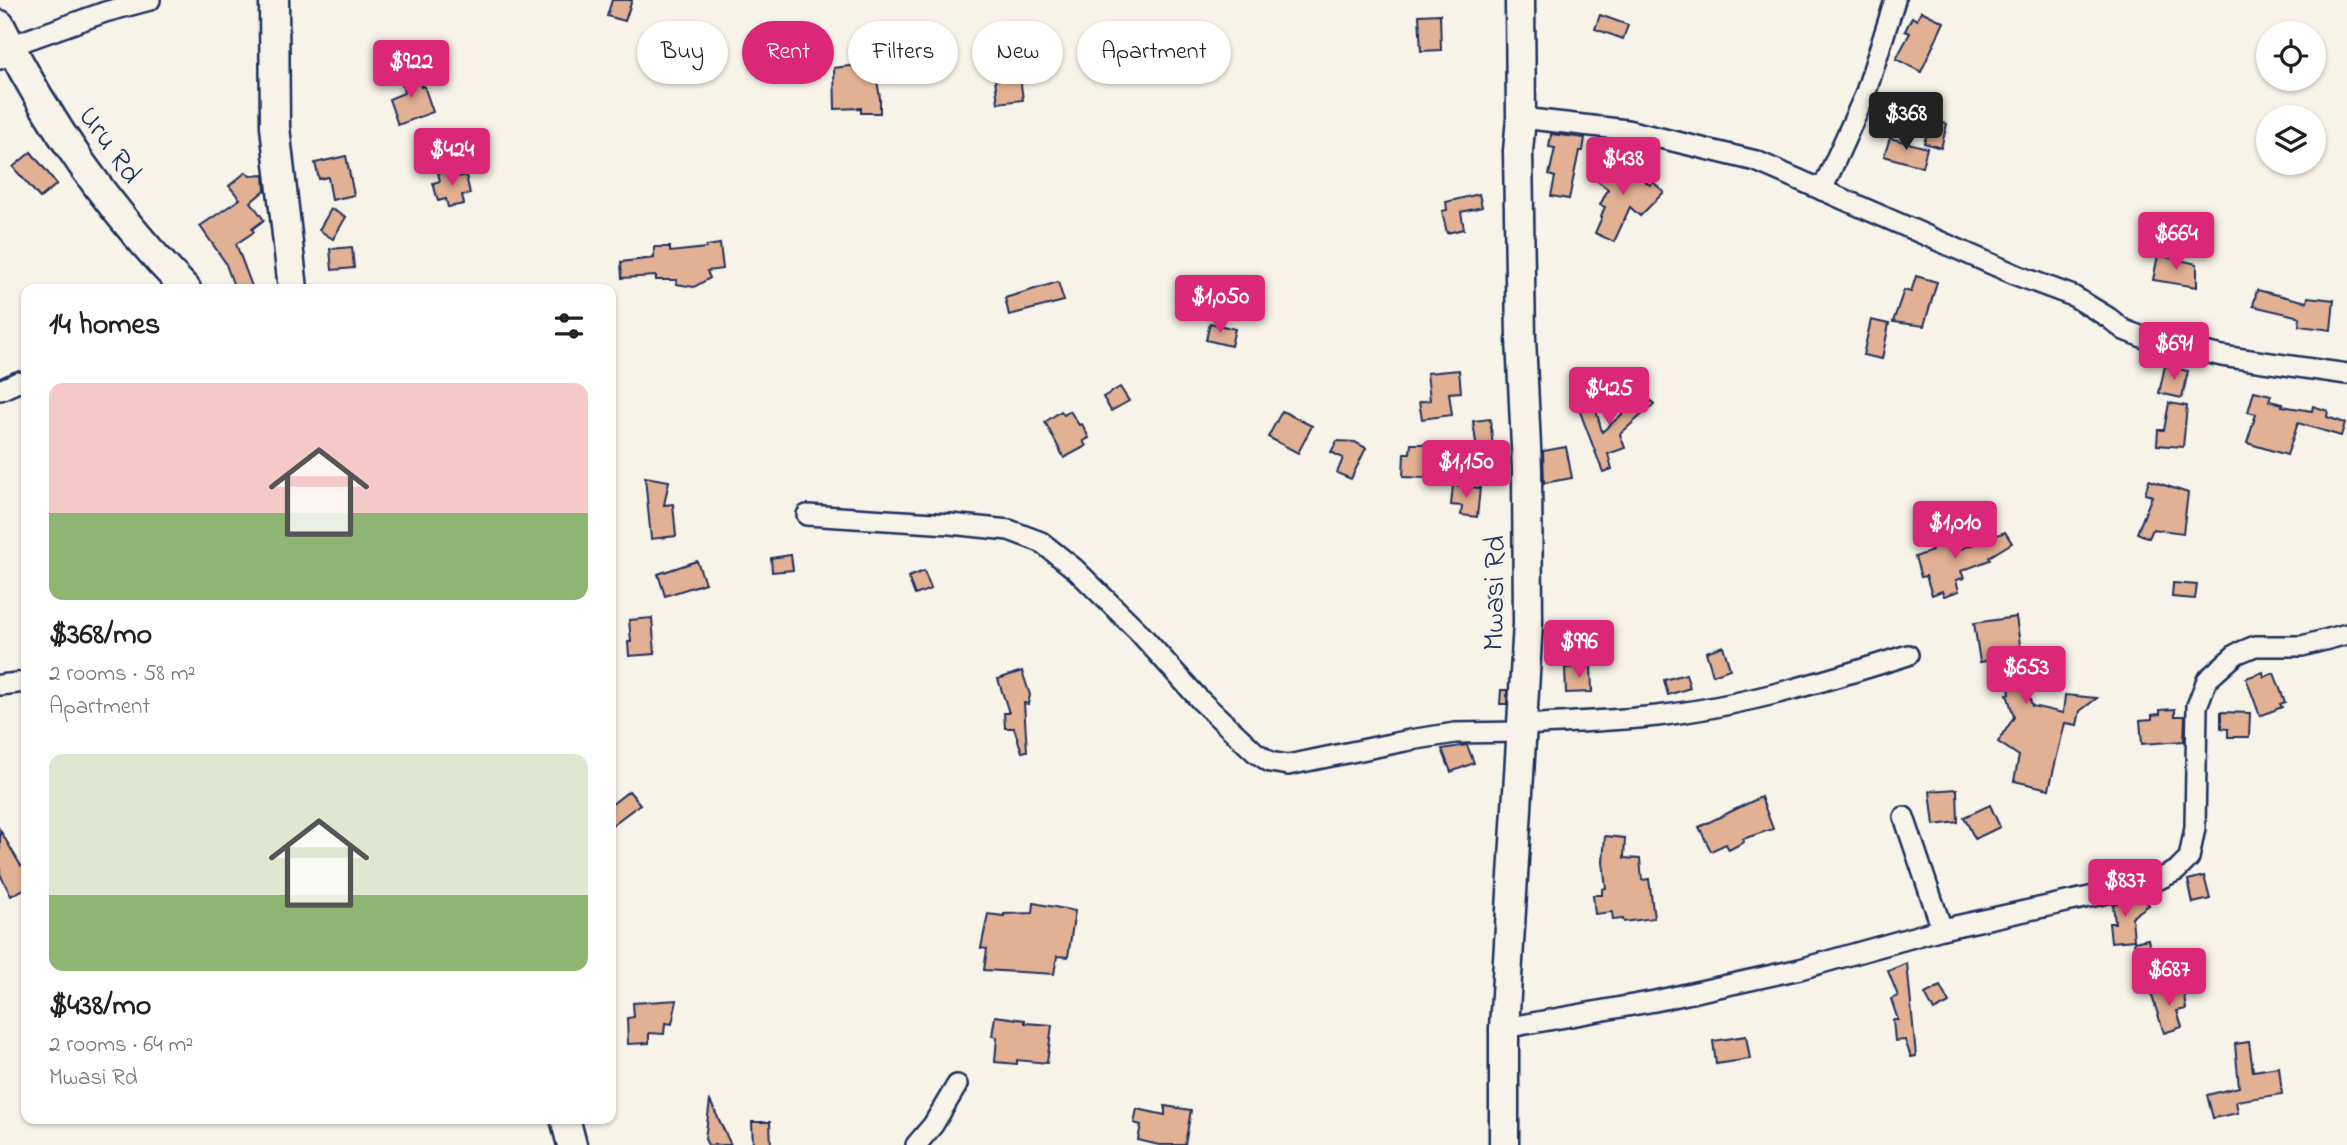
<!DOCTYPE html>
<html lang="en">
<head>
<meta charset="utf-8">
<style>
  :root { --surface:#fff; --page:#f6f6f6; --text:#202124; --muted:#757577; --accent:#db2777 }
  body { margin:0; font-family:"Indie Flower",sans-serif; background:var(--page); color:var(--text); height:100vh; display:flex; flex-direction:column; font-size:26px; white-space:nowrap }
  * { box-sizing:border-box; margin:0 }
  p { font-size:23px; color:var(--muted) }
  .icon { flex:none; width:38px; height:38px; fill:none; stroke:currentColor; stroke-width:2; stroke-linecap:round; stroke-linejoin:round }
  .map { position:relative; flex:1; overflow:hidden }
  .sheet { position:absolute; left:21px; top:284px; width:595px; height:840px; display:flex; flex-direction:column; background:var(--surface); border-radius:14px; box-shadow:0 2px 5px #0004 }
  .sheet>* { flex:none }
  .banner { position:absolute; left:637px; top:21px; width:665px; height:63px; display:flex; gap:14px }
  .tools { position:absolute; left:2256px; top:21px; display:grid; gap:14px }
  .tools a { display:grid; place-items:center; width:70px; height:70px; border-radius:50%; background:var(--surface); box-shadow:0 2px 5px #0004; font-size:35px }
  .price { position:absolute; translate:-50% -60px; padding:0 16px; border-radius:7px; background:var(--accent); color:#fff; font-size:23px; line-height:46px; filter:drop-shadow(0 2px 4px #0008) }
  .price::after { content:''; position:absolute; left:50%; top:42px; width:21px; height:16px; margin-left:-10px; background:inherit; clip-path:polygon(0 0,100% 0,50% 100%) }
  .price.selected { background:#222; color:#fff }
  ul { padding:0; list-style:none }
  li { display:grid; align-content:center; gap:14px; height:371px; padding:0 28px }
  li span { display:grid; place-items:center; height:217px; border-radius:14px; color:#555 }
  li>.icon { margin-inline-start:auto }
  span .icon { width:126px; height:126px; fill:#fffc; stroke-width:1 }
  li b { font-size:30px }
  h2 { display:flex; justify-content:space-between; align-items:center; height:84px; padding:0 28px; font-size:30px }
  .chip { padding:0 24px; border-radius:32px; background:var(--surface); box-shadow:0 2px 5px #0004; font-size:24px; line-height:63px }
  .chip.selected { background:var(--accent); color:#fff }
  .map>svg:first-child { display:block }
  .building { fill:#e2b093; stroke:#1b2f5e; stroke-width:2 }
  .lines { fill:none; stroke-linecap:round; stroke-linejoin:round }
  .street-casing { stroke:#1b2f5e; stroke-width:24 }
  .secondary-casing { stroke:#1b2f5e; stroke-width:33 }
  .street { stroke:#f7f3e8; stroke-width:19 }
  .secondary { stroke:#f7f3e8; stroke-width:28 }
  .labels { text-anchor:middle; stroke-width:5; stroke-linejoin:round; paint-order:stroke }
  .street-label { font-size:30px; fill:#1b2f5e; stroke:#f7f3e8 }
</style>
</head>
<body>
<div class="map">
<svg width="2347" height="1145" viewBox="0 0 2347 1145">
  <rect width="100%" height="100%" fill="#f7f3e8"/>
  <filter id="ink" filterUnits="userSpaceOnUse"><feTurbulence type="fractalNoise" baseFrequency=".0143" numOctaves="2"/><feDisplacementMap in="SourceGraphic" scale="14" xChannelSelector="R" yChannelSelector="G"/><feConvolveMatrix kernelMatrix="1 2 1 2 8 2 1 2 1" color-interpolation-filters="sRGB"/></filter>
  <g filter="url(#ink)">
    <g class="building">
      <path d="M 612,0 L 632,0 L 625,21 L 607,16 Z"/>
      <path d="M 1921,11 L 1944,22 L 1921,72 L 1896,59 L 1910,33 L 1905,31 L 1912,17 L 1917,20 Z"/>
      <path d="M 1440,14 L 1441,50 L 1421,51 L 1419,15 Z"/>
      <path d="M 1600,15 L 1628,25 L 1623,39 L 1595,29 Z"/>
      <path d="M 874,63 L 880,98 L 880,113 L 861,113 L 861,108 L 835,109 L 834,68 Z"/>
      <path d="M 418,71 L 421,87 L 424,86 L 433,112 L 398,125 L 389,99 L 404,93 L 400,74 Z"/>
      <path d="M 1020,76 L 1023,100 L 998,103 L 995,79 Z"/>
      <path d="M 1878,95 L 1889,100 L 1881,117 L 1871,112 Z"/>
      <path d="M 1931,120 L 1947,124 L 1941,148 L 1924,143 Z"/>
      <path d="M 1551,134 L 1585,138 L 1583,151 L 1579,151 L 1569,199 L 1551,196 L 1555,177 L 1549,175 L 1555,148 L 1549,147 Z"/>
      <path d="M 1890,138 L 1927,148 L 1922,167 L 1884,156 Z"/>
      <path d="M 31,152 L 57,184 L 40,198 L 13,167 Z"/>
      <path d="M 346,156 L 354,195 L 332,200 L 328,177 L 319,179 L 315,163 Z"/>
      <path d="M 1615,157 L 1650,185 L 1653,182 L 1664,192 L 1640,216 L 1630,207 L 1614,242 L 1595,233 L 1602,217 L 1601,216 L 1605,207 L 1600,205 L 1608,189 L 1596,180 Z"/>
      <path d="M 455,169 L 457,177 L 466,175 L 470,194 L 462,195 L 464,204 L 448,207 L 446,199 L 438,201 L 433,183 L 440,181 L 438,173 Z"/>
      <path d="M 246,172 L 250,176 L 264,175 L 265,190 L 251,202 L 264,220 L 252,229 L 254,232 L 236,244 L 253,289 L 235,289 L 225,262 L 200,226 L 240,199 L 229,186 Z"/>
      <path d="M 1479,194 L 1482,207 L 1461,212 L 1464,229 L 1447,233 L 1442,211 L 1447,210 L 1446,202 Z"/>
      <path d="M 331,209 L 346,217 L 333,239 L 319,230 Z"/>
      <path d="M 720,244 L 723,269 L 707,271 L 710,278 L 694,287 L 676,284 L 677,280 L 656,280 L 656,276 L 622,278 L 621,262 L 654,258 L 654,247 L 670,247 L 670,252 L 706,248 L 706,246 Z"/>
      <path d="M 352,247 L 354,268 L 332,270 L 330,249 Z"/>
      <path d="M 2158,255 L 2197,264 L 2197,287 L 2153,280 Z"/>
      <path d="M 1916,276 L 1937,282 L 1924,326 L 1893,322 L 1904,290 L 1911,292 Z"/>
      <path d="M 1058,282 L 1064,301 L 1009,315 L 1005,298 Z"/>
      <path d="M 2257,290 L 2307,302 L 2308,297 L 2334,300 L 2331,330 L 2299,326 L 2300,317 L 2253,306 Z"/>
      <path d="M 1871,320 L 1889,324 L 1882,359 L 1863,355 Z"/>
      <path d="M 1210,323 L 1235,329 L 1231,346 L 1206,340 Z"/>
      <path d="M 2165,366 L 2188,371 L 2182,398 L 2159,393 Z"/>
      <path d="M 1459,370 L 1461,392 L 1449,393 L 1452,415 L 1422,419 L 1419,402 L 1430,400 L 1427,373 Z"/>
      <path d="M 1120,387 L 1129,401 L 1111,411 L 1103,397 Z"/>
      <path d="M 2254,391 L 2271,395 L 2269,401 L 2283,404 L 2282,406 L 2312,411 L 2313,406 L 2328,411 L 2327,417 L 2345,423 L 2341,436 L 2298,423 L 2287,455 L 2247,443 L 2256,414 L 2248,412 Z"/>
      <path d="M 1645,394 L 1654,404 L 1620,434 L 1625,448 L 1608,454 L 1612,469 L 1603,472 L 1575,399 L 1592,395 L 1602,432 Z"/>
      <path d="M 2169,403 L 2187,406 L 2183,447 L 2157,445 L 2158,430 L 2164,430 Z"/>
      <path d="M 1061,411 L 1064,415 L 1070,411 L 1079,425 L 1082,424 L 1089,438 L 1083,441 L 1086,446 L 1064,458 L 1045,422 Z"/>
      <path d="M 1282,411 L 1312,426 L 1298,453 L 1268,437 Z"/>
      <path d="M 1490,419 L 1493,447 L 1477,450 L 1473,421 Z"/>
      <path d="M 1337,441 L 1355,442 L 1366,448 L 1351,479 L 1337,473 L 1343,458 L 1331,452 Z"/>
      <path d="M 1411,444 L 1427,444 L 1426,478 L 1403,477 L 1404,453 L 1410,453 Z"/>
      <path d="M 1566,447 L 1572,478 L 1544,483 L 1543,451 Z"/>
      <path d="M 645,477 L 669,481 L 664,505 L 673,504 L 676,536 L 651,539 Z"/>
      <path d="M 2149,480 L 2188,493 L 2183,533 L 2153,529 L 2149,538 L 2137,533 L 2152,496 L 2145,494 Z"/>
      <path d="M 1453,485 L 1480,488 L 1477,517 L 1461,515 L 1462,506 L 1451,505 Z"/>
      <path d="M 1951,532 L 1958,550 L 2005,532 L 2012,543 L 1989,557 L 1990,560 L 1961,571 L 1964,578 L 1956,580 L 1959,591 L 1944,596 L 1942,591 L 1932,595 L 1926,576 L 1921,577 L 1915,557 L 1932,551 L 1929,544 Z"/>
      <path d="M 791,555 L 793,570 L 772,572 L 771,558 Z"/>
      <path d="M 697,561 L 705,583 L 665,596 L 658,574 Z"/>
      <path d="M 924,571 L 931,589 L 915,595 L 908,577 Z"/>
      <path d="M 2173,583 L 2197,585 L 2195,599 L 2172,597 Z"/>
      <path d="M 1499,590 L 1502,603 L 1488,606 L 1485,593 Z"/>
      <path d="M 2016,617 L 2022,658 L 2025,658 L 2027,673 L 2022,674 L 2032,706 L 2063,713 L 2065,695 L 2097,698 L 2080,711 L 2077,725 L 2065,723 L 2049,789 L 2014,781 L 2019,756 L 1998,742 L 2014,717 L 2007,694 L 2010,694 L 2006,663 L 1994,665 L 1993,660 L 1980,662 L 1974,623 Z"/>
      <path d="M 652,618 L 655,654 L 629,656 L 628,642 L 631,642 L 629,620 Z"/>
      <path d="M 1723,646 L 1730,669 L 1713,675 L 1706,652 Z"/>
      <path d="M 1591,666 L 1592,692 L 1566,693 L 1565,668 Z"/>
      <path d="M 1022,671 L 1030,695 L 1028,704 L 1024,703 L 1027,751 L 1022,752 L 1014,728 L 1005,728 L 1004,713 L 1009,713 L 998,679 Z"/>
      <path d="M 2263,672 L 2264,677 L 2274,673 L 2285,702 L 2280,704 L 2282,707 L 2260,716 L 2246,678 Z"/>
      <path d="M 1686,674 L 1690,688 L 1668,695 L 1664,680 Z"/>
      <path d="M 1501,690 L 1507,690 L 1507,704 L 1500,704 Z"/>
      <path d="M 2175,709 L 2175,716 L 2185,716 L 2184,741 L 2142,744 L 2140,720 L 2152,719 L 2152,715 L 2160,714 L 2160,710 Z"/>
      <path d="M 2221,712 L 2250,713 L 2249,737 L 2228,737 L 2228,729 L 2221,728 Z"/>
      <path d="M 1467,745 L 1474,763 L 1451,772 L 1442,749 Z"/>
      <path d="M 1957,789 L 1958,822 L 1934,825 L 1930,791 Z"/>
      <path d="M 629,791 L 640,804 L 611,826 L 611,805 Z"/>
      <path d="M 1761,797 L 1773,829 L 1743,839 L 1744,842 L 1729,850 L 1726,844 L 1711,851 L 1699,827 Z"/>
      <path d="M 1990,805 L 2000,827 L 1975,839 L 1964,817 Z"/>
      <path d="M 0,830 L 21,866 L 26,864 L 26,888 L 11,896 L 0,874 Z"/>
      <path d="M 1605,836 L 1625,838 L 1624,858 L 1640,859 L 1642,880 L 1649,879 L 1654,918 L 1624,922 L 1623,919 L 1613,920 L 1612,912 L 1595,914 L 1593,895 L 1602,895 L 1602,889 L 1606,888 L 1603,862 Z"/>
      <path d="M 2204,876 L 2210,899 L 2193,903 L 2188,880 Z"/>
      <path d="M 2144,898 L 2149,905 L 2132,917 L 2134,940 L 2111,942 L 2109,923 L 2115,923 L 2113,904 Z"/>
      <path d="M 1034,903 L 1075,911 L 1068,957 L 1057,956 L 1054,974 L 984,970 L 987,949 L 981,948 L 988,914 L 1004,916 L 1004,914 L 1033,913 Z"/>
      <path d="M 2148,939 L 2151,954 L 2137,957 L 2134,942 Z"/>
      <path d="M 1907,963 L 1916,1056 L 1911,1057 L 1905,1040 L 1895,1041 L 1893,1020 L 1898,1020 L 1891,999 L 1898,996 L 1888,971 Z"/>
      <path d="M 1940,986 L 1949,1003 L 1934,1011 L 1925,994 Z"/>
      <path d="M 2183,988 L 2186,1009 L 2177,1011 L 2182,1027 L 2164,1033 L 2150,990 L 2164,991 Z"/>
      <path d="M 677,1000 L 672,1024 L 665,1023 L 664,1034 L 649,1033 L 649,1043 L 628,1044 L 627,1018 L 634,1017 L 633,1003 Z"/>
      <path d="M 995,1016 L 1025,1020 L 1025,1023 L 1052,1025 L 1047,1063 L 1017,1060 L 1017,1064 L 995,1062 L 997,1037 L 992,1036 Z"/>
      <path d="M 1746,1036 L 1750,1059 L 1716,1064 L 1713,1041 Z"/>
      <path d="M 2249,1042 L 2253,1071 L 2279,1067 L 2282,1094 L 2236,1101 L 2238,1113 L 2213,1118 L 2207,1095 L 2239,1087 L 2235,1044 Z"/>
      <path d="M 710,1101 L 731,1145 L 708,1145 L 705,1139 Z"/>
      <path d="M 1165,1106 L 1191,1110 L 1185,1145 L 1159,1145 L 1138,1140 L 1141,1125 L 1134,1123 L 1137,1109 L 1165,1115 Z"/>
      <path d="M 752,1122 L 770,1122 L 771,1145 L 753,1145 Z"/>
    </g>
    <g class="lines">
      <defs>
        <g id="street">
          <path d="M 0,59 L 10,46 L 105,12 L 150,0"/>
          <path d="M 1521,118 L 1627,130 L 1756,161 L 2019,276 L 2073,296 L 2109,318 L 2124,330 L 2145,338 L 2222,356 L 2347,374"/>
          <path d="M 1822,190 L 1865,95 L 1895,0"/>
          <path d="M 0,390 L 18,382"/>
          <path d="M 807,515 L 950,524 L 1009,530 L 1041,542 L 1075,569 L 1137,630 L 1200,700 L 1255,752 L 1270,762 L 1288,765 L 1410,740 L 1455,733 L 1522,732"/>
          <path d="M 0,685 L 26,682"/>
          <path d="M 1523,725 C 1567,722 1614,721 1657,716 C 1743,706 1826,681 1908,655"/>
          <path d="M 1904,817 L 1942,929"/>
          <path d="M 1504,1028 L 1655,1001 L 1800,969 L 1942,929 L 2149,884 L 2176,871 L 2189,858 L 2195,828 L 2197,706 L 2207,680 L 2236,654 L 2255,646 L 2302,646 L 2347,634"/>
          <path d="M 916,1145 L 933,1125 L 957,1085"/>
        </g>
        <g id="secondary">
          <path d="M 274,0 L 275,127 L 293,289"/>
          <path d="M 0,25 C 46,121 111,213 186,289"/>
          <path d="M 565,1118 L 572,1145"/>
          <path d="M 1504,1145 L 1504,1028 L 1528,623 L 1527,469 L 1521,338 L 1518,151 L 1521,118 L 1520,0"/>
        </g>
      </defs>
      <use href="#street" class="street-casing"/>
      <use href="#secondary" class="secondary-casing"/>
      <use href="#street" class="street"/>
      <use href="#secondary" class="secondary"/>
    </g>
  </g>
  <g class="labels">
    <g class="street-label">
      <text transform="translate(111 144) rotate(55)" y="10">Uru Rd</text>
      <text transform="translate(1493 593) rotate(-89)" y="10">Mwasi Rd</text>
    </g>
  </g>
</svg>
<div class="tools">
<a><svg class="icon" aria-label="locate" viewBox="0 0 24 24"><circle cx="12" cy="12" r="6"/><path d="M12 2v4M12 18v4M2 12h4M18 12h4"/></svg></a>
<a><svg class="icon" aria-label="layers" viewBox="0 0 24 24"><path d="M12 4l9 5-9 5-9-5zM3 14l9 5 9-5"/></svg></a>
</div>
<b class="price" style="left:411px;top:100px">$922</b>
<b class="price selected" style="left:1906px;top:152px">$368</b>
<b class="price" style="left:452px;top:188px">$424</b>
<b class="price" style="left:1623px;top:197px">$438</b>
<b class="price" style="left:2176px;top:272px">$664</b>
<b class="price" style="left:1220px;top:335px">$1,050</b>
<b class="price" style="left:2174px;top:382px">$691</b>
<b class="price" style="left:1609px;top:427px">$425</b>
<b class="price" style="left:1466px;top:500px">$1,150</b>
<b class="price" style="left:1955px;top:561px">$1,010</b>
<b class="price" style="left:1579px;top:680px">$996</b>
<b class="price" style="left:2026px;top:706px">$653</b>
<b class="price" style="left:2125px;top:919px">$837</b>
<b class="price" style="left:2169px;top:1008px">$687</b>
<div class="banner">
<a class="chip">Buy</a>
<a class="chip selected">Rent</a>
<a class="chip">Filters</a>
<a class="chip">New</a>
<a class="chip">Apartment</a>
</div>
<section class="sheet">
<h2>14 homes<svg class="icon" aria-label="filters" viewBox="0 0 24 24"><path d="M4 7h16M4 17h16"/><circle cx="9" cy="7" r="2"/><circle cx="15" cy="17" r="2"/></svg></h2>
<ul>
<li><span style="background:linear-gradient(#f6c9c9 60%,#8fb573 0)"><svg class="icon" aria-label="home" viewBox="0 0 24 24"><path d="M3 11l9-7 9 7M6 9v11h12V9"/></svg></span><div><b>$368/mo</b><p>2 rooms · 58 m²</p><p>Apartment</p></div></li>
<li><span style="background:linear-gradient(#dfe7d0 65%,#8fb573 0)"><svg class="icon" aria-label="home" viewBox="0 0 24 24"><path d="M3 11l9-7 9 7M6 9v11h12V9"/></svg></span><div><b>$438/mo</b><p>2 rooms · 64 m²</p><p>Mwasi Rd</p></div></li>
</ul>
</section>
</div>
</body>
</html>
